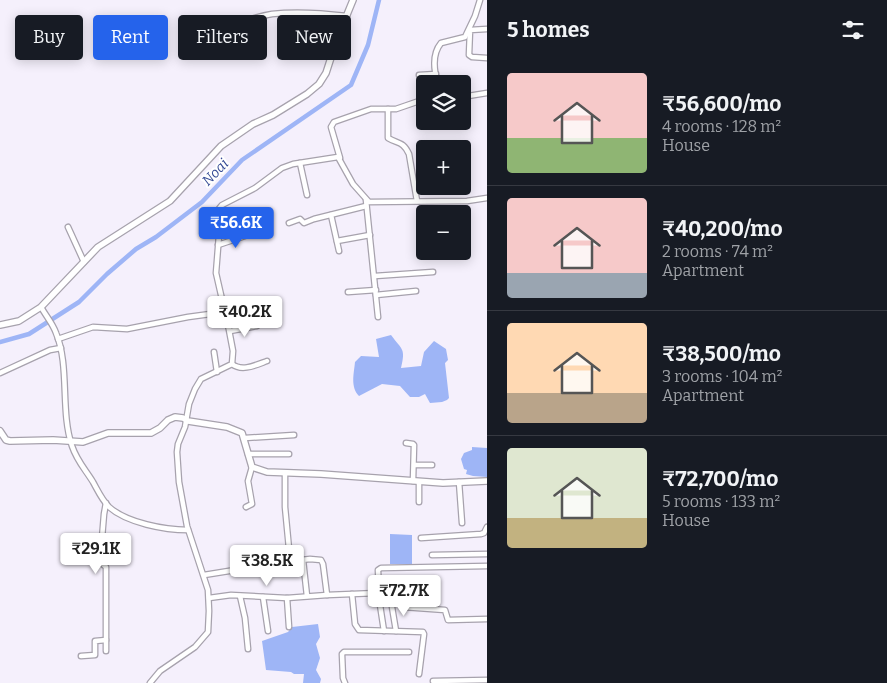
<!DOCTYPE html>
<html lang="en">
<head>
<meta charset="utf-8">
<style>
  :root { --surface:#171b24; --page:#20242c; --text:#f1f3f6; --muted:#9ea1a6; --line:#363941; --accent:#2563eb }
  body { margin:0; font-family:Bitter,serif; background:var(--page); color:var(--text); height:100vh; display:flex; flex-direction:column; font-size:19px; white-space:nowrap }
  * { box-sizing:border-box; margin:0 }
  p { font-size:16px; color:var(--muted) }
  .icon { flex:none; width:28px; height:28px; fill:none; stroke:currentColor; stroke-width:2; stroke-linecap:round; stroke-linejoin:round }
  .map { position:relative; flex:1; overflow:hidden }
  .panel { display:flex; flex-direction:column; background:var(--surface); width:400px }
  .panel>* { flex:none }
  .banner { position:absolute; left:15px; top:15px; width:396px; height:45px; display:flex; gap:10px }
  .fabs { position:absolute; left:416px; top:75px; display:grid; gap:10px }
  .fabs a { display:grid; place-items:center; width:55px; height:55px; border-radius:5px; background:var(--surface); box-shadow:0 2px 12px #0003; font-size:25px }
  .price { position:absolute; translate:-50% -42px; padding:0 11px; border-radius:5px; background:#fff; color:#222; font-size:16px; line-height:32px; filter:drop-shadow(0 1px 2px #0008) }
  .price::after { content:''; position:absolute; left:50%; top:30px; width:15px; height:11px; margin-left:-8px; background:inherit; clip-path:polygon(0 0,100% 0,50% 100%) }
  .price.selected { background:var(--accent); color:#fff }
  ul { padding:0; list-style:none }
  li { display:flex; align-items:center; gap:15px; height:125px; padding:0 20px }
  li+li { border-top:1px solid var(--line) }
  li span { display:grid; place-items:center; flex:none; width:140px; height:100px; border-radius:5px; color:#555 }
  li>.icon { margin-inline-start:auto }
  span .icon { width:60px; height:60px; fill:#fffc; stroke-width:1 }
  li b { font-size:21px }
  h2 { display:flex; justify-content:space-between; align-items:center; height:60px; padding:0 20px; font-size:21px }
  .pill { padding:0 18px; border-radius:5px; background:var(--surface); box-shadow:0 2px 12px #0003; font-size:18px; line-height:45px }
  .pill.selected { background:var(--accent); color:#fff }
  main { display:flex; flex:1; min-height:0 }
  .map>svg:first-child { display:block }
  .water { fill:#9eb5f6 }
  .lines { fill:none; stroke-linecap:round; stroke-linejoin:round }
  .canal { stroke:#9eb5f6; stroke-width:4.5 }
  .minor-casing { stroke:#a7a2ad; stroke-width:7 }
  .tertiary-casing { stroke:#a7a2ad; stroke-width:8 }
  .minor { stroke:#fff; stroke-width:4.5 }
  .tertiary { stroke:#fff; stroke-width:5.5 }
  .labels { text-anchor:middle; stroke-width:4; stroke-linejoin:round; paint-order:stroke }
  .water-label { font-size:14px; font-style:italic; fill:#364b96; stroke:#fff }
</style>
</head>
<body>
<main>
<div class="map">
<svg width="487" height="683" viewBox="0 0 487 683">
  <rect width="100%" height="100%" fill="#f5f0fc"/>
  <g class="water">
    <path d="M 391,335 C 402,350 406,348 401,368 L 421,366 L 424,352 L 434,341 L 446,349 L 448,360 L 445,363 L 449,398 L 447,400 L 442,402 L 430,403 L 425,394 L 419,397 L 410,397 L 400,386 L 382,384 L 359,396 C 350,387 354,373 355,362 L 361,356 L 379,357 L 376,339 Z"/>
    <path d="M 472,447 L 487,448 L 487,477 L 473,476 L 466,474 L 467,470 L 464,469 L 461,459 L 464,453 L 472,450 Z"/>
    <path d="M 390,534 L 412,535 L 412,564 L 390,564 Z"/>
    <path d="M 318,624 L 320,637 L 316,644 L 320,658 L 316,670 L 321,679 L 320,683 L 303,683 L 304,674 L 294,674 L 291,672 L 266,670 L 262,641 L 288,632 L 292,627 Z"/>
  </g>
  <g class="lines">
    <path class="canal" d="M 0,342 L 29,334 L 79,302 L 107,274 L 136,249 L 156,237 L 202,202 L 242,160 L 351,85 L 368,45 L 379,0"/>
    <defs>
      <g id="minor">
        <path d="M 487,29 L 470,30 L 469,55 L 472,57 L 487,58"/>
        <path d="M 208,31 C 229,25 250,18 272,14 C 297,11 322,13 347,16"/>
        <path d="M 419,75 L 436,74"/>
        <path d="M 438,84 C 434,71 432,54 441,43 L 465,37 L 475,16 L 480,0"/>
        <path d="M 462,97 L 487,93"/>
        <path d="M 388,109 L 388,138 C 398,144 403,141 409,154 L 417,201"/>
        <path d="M 340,158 L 331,127 L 334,122 L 371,109 L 396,109 L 425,99"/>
        <path d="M 300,163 L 307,195"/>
        <path d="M 366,200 L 378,317"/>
        <path d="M 331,215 L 339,251"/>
        <path d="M 289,223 L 300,219 L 304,223 L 314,219 L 366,206"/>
        <path d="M 68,227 L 84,262"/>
        <path d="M 337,241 L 370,235"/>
        <path d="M 218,245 L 248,235"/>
        <path d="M 375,276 L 433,272"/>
        <path d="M 348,292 L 376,290"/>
        <path d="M 376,295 L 416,291"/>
        <path d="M 41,307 C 46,316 53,324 56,333 C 70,366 60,411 72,446 C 77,461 85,469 93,482 C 98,491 102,500 109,507 C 127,523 165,530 188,530"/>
        <path d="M 230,331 L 257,326"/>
        <path d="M 58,339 L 93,327 L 127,329 L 188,317 L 225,312"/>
        <path d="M 214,352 L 217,372"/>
        <path d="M 232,364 C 242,372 256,365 267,361"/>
        <path d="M 0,373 L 50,350 L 61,348"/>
        <path d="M 245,438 L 294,435"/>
        <path d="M 406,443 L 413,444 L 414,445 L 413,481"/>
        <path d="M 248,454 L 289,454"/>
        <path d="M 414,465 L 432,465"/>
        <path d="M 285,473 L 285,507 L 290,559 L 293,561 L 310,559 L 321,560 L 323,564 L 327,595 L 377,593 L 379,591 L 378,570 L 381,568 L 487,566"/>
        <path d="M 419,482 L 419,502"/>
        <path d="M 459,482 L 462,523"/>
        <path d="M 246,507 L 252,504 L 248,481 L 252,467"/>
        <path d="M 421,538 L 481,534 L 484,533 L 487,527"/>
        <path d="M 432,555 L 487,554"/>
        <path d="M 303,560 L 307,596"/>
        <path d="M 204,575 L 291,561"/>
        <path d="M 378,592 L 384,631"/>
        <path d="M 352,594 L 355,624 L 359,630 L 423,632 L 424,634 L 419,674"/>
        <path d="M 240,596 L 245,618 L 248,649"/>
        <path d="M 263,597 L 268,631"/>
        <path d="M 209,598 L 231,595 L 287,598 L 327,595"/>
        <path d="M 287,598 L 289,627"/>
        <path d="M 392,607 L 396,631"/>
        <path d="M 403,607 L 445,610 L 448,620 L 487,619"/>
        <path d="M 106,651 L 106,567 L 100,562 L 104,514 L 106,503"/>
        <path d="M 81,656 L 95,655 L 95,641 L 106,640"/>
        <path d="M 433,681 L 487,680"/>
        <path d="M 150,683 L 160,671 L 195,647 L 208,632 L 209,611 L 208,590 L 187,526 L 179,482 L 177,452 L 178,444 L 185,427 L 189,404 L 195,389 L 201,379 L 232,364 L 233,351 L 229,330 L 216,273 L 219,235 L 218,210 L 222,205 L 255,188 L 282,168 L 293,164 L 338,157 L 353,184 L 369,202 L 467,201 L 487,198"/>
        <path d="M 345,683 L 343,678 L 342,654 L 344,652 L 409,652"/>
      </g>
      <g id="tertiary">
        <path d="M 0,325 L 19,321 L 41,307 L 98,247 L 170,201 L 221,146 L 253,124 L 273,115 L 307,94 L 319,84 L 326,73 L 337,39 L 353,0"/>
        <path d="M 0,431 L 6,440 L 10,441 L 53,440 L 83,442 L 108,433 L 151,433 L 160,428 L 168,420 L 175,417 L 183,418 L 188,421 L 227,427 L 242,433 L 252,467 L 267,472 L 321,474 L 443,483 L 487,481"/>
      </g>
    </defs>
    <use href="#minor" class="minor-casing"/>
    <use href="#tertiary" class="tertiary-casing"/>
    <use href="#minor" class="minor"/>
    <use href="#tertiary" class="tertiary"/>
  </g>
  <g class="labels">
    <g class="water-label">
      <text transform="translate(215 172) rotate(-46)" y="5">Noai</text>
    </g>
  </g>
</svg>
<div class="fabs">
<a><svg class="icon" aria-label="layers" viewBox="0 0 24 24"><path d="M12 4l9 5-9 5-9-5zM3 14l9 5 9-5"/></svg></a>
<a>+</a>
<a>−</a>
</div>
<b class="price selected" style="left:236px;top:249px">₹56.6K</b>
<b class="price" style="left:245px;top:338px">₹40.2K</b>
<b class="price" style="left:96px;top:575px">₹29.1K</b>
<b class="price" style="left:267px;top:587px">₹38.5K</b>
<b class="price" style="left:404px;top:617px">₹72.7K</b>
<div class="banner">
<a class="pill">Buy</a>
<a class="pill selected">Rent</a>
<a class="pill">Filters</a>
<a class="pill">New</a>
</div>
</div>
<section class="panel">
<h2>5 homes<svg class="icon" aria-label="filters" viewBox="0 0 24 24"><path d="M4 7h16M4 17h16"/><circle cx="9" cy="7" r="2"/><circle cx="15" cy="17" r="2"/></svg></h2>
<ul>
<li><span style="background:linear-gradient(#f6c9c9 65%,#8fb573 0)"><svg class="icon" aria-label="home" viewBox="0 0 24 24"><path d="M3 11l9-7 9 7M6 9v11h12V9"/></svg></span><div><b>₹56,600/mo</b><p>4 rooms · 128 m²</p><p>House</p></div></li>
<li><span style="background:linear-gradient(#f6c9c9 75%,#9aa5b1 0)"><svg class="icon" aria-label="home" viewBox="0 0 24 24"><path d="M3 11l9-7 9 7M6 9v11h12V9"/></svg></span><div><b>₹40,200/mo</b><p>2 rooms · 74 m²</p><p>Apartment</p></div></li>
<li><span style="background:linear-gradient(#ffd9b3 70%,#b9a48a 0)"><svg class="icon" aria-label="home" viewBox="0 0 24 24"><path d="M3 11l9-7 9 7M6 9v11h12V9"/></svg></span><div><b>₹38,500/mo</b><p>3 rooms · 104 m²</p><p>Apartment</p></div></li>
<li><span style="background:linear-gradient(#dfe7d0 70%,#c2b280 0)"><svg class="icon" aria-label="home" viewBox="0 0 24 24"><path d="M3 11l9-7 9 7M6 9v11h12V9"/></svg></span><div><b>₹72,700/mo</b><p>5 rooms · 133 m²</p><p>House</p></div></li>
</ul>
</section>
</main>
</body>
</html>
